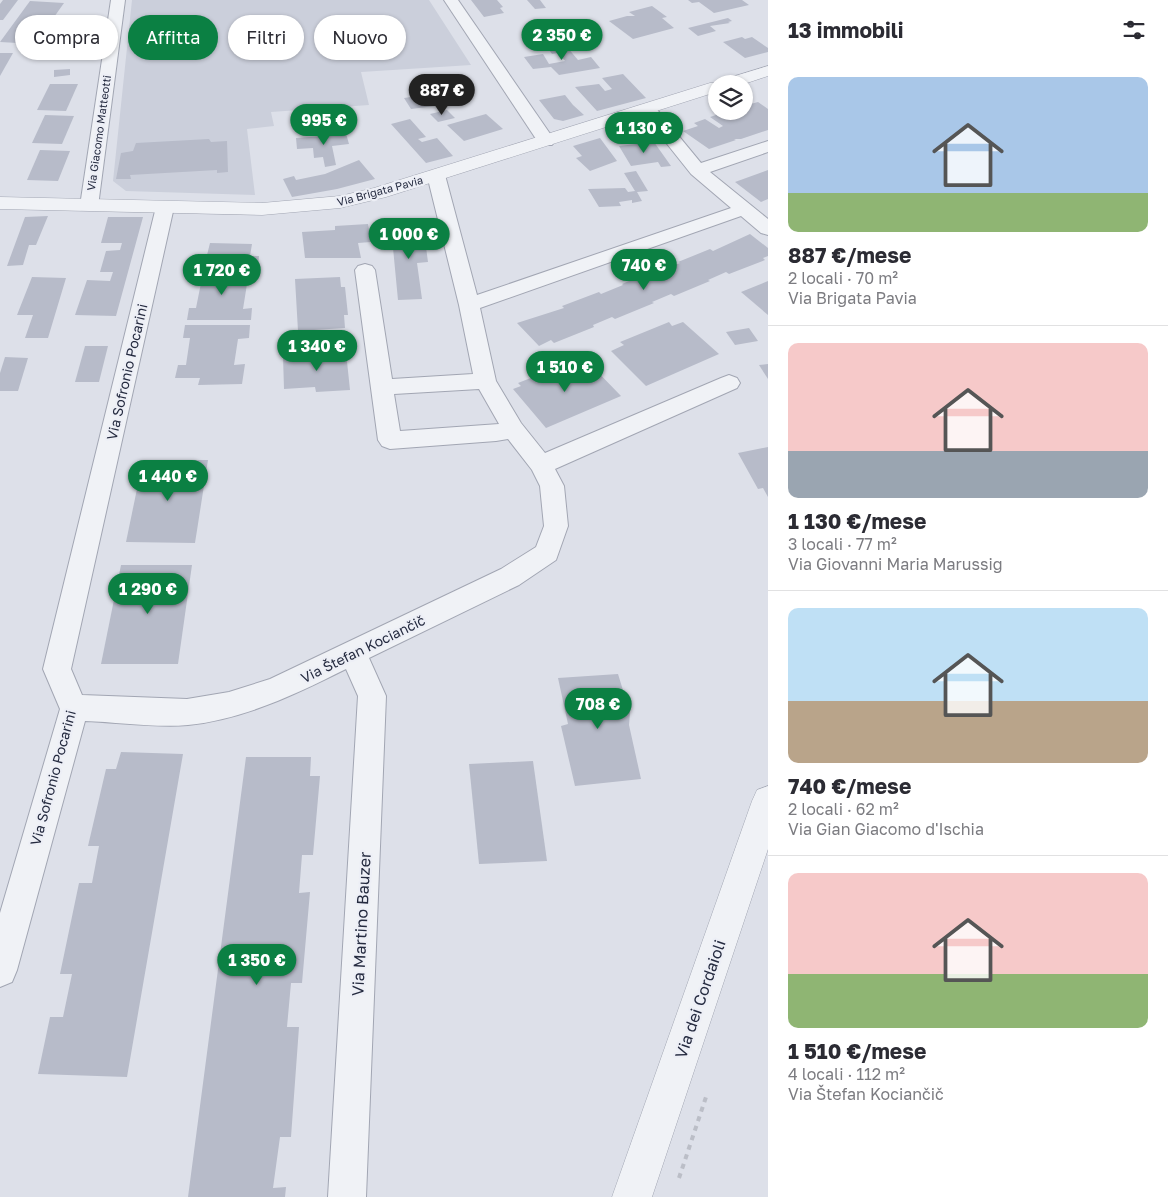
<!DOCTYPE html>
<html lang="it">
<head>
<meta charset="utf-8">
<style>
  :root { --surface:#fff; --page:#f2f2f3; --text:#2b2b33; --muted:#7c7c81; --line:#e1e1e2; --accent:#0b8043 }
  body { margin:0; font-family:"Golos Text",sans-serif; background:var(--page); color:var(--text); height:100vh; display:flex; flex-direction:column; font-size:19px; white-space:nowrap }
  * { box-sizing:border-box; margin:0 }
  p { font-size:16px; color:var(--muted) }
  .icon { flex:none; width:28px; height:28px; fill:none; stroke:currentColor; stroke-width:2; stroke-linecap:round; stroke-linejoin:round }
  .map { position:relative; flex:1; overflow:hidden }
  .details { display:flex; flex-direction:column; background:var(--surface); width:400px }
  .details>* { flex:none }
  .top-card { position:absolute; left:15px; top:15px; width:475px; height:45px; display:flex; gap:10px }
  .controls { position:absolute; left:708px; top:75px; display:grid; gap:10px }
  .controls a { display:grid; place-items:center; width:45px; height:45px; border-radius:50%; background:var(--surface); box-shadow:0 1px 4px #0004; font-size:25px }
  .price { position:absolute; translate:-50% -42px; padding:0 11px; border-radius:18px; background:var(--accent); color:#fff; font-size:16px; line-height:32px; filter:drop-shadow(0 1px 2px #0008) }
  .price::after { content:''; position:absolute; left:50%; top:30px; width:15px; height:11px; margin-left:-8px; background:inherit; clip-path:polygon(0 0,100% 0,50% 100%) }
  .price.on { background:#222; color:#fff }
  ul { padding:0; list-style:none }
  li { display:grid; align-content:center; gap:10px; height:265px; padding:0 20px }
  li+li { border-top:1px solid var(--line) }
  li span { display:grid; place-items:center; height:155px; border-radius:10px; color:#555 }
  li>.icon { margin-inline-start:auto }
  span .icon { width:90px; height:90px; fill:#fffc; stroke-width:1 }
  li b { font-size:21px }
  h2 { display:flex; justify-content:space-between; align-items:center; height:60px; padding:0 20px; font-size:21px }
  .tag { padding:0 18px; border-radius:22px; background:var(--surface); box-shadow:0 1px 4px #0004; font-size:18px; line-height:45px }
  .tag.on { background:var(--accent); color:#fff }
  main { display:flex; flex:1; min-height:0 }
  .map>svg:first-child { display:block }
  .built { fill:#cbcfdb }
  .building { fill:#b7bbc9 }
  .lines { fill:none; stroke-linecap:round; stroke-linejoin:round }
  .minor-casing { stroke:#a2a6b3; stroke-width:2 }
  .tertiary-casing { stroke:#a2a6b3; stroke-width:1 }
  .path { stroke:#bbbec7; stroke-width:4; stroke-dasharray:5 5; stroke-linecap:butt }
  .minor { fill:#f0f2f6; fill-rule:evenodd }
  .tertiary { fill:#f0f2f6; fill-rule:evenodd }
  .labels { text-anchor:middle; stroke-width:4.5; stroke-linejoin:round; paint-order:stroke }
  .far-street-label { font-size:11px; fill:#252b40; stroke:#edeff6 }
  .street-label { font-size:14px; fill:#252b40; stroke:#edeff6 }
  .near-street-label { font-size:16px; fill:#252b40; stroke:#edeff6 }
</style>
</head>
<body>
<main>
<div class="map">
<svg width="768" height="1197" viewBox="0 0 768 1197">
  <rect width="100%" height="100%" fill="#dde0e9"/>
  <path class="built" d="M 132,0 L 429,0 L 471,65 L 361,72 L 369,105 L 271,112 L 274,126 L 247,129 L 255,195 L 126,191 L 113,181 Z"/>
  <g class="building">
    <path d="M 3,0 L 18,0 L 3,20 L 0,20 L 0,4 Z"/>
    <path d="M 471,0 L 497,0 L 503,7 L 500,8 L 504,13 L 484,17 Z"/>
    <path d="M 527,0 L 540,0 L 546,8 L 535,9 Z"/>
    <path d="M 688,0 L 742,0 L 749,5 L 714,13 L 699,2 L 692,3 Z"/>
    <path d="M 30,1 L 64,3 L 35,44 L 0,42 Z"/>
    <path d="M 652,6 L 667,17 L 662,18 L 674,28 L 633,39 L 609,21 L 627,16 L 635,16 L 629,12 Z"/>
    <path d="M 728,18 L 732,21 L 728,22 L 730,23 L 710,26 L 716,31 L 698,36 L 688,28 Z"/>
    <path d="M 742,37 L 745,39 L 752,37 L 768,48 L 768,52 L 745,58 L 723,42 Z"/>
    <path d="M 562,41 L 578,60 L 591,57 L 600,68 L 559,75 L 551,67 L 533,69 L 524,57 L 543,54 L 549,64 L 565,61 L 558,53 L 552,54 L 545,44 Z"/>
    <path d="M 0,53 L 13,53 L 0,76 Z"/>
    <path d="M 70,69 L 70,75 L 54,77 L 54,70 Z"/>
    <path d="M 623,74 L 646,98 L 597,111 L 575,87 L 599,84 L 605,91 L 612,89 L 602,78 Z"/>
    <path d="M 50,84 L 78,84 L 66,111 L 37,110 Z"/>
    <path d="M 419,92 L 421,94 L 427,93 L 435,106 L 411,109 L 404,98 L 411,97 L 409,94 Z"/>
    <path d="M 565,95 L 573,105 L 584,115 L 563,121 L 554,119 L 539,100 Z"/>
    <path d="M 758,102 L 768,109 L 768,130 L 741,139 L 734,139 L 736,140 L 709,149 L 683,131 L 698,126 L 694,123 L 705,119 L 719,128 L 723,126 L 710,117 L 722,113 L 726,116 L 744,111 L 750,108 L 747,105 Z"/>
    <path d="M 447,110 L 455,118 L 438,122 L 430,114 Z"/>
    <path d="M 486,114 L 503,129 L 464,141 L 447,125 Z"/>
    <path d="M 45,115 L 74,116 L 62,144 L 32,143 Z"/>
    <path d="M 410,119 L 426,137 L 418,139 L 422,142 L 437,138 L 453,156 L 426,163 L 391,124 Z"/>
    <path d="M 345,130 L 349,144 L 332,146 L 336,165 L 325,167 L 323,157 L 314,158 L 313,148 L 297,149 L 296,138 L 337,135 L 335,132 Z"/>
    <path d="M 600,138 L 617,161 L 590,171 L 576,158 L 582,156 L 573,146 Z"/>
    <path d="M 209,139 L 211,142 L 227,141 L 228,172 L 217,173 L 217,170 L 130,175 L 131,179 L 116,179 L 121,153 L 133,151 L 136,143 Z"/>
    <path d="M 654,142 L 671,166 L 661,167 L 658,162 L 631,166 L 619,146 Z"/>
    <path d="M 40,150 L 70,151 L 58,181 L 27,180 Z"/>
    <path d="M 359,160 L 375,179 L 337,189 L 292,197 L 283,179 L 294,176 L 296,180 L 325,174 Z"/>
    <path d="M 768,170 L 768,199 L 761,202 L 735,182 Z"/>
    <path d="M 636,171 L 648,191 L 637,192 L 642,201 L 632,203 L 632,200 L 619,202 L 621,206 L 599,207 L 588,189 L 625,188 L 628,192 L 635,191 L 624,173 Z"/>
    <path d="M 48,216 L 36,245 L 29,245 L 23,265 L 7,266 L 25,217 Z"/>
    <path d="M 108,217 L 143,217 L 116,316 L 75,315 L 87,280 L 110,281 L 113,272 L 100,272 L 106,251 L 120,250 L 122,243 L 101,243 Z"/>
    <path d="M 368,224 L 371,242 L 358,243 L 361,258 L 305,258 L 302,232 L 335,230 L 335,226 Z"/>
    <path d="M 423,225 L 428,262 L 417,263 L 422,299 L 398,300 L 391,227 Z"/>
    <path d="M 750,234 L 768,248 L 768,256 L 763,258 L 765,260 L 729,274 L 726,272 L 708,280 L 710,281 L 674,296 L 671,294 L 652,302 L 654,303 L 615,319 L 612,317 L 593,325 L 594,327 L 554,343 L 551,340 L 539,346 L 517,323 L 564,308 L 562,306 L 599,292 L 601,294 L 623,285 L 622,284 L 655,270 L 657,272 L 680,263 L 678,262 L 710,249 L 713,251 Z"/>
    <path d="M 210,243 L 252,244 L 250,256 L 259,256 L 258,267 L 196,267 L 200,256 L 207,255 Z"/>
    <path d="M 257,271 L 255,283 L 247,284 L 243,309 L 252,308 L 251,320 L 187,320 L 189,308 L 196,308 L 201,283 L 194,283 L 196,272 Z"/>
    <path d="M 32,277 L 66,278 L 48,338 L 25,338 L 33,315 L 17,315 Z"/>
    <path d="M 340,277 L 341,287 L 345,287 L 348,315 L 344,315 L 345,328 L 298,331 L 295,279 Z"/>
    <path d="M 768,281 L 768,315 L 741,292 Z"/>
    <path d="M 669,322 L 672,326 L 683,322 L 719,354 L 646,386 L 611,351 L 624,345 L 620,342 Z"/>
    <path d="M 185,325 L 250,325 L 249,338 L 238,339 L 234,365 L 245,364 L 242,384 L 198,385 L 200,378 L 175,378 L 178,365 L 186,365 L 190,338 L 183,338 Z"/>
    <path d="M 749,328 L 758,341 L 735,345 L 726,332 Z"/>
    <path d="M 85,346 L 108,346 L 99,382 L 75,382 Z"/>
    <path d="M 346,352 L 350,390 L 316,392 L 315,387 L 284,389 L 283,356 Z"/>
    <path d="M 5,357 L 28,358 L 18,391 L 0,391 L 0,373 Z"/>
    <path d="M 587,361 L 621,396 L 546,428 L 513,389 L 521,386 L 518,383 L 569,363 L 573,366 Z"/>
    <path d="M 768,364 L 768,379 L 759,365 Z"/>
    <path d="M 768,447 L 768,497 L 763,488 L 758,489 L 738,453 Z"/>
    <path d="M 143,460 L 208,460 L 195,543 L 126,542 Z"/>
    <path d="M 121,565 L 192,565 L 178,664 L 101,664 Z"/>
    <path d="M 618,674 L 630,713 L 629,725 L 641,779 L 575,786 L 561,726 L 568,724 L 558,678 Z"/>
    <path d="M 121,752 L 183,754 L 127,1077 L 38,1074 L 50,1017 L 63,1017 L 72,974 L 60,974 L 79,883 L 92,883 L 99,846 L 88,846 L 106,769 L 116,769 Z"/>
    <path d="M 246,757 L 311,757 L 310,776 L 320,776 L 313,855 L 302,855 L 299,893 L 310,892 L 302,983 L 291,983 L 287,1027 L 299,1027 L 291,1137 L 280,1137 L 273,1188 L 286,1187 L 285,1197 L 188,1197 Z"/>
    <path d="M 533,761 L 547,861 L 479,864 L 469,764 Z"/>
  </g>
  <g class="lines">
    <defs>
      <g id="minor">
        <path d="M 111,0 L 125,0 L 98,206 L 96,210 L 82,210 L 80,206 Z"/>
        <path d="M 444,0 L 458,0 L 555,141 L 552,145 L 540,145 Z"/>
        <path d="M 648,105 L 654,106 L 701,163 L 768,141 L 768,152 L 710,172 L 768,219 L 768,235 L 761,233 L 741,216 L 480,308 L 496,381 L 521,423 L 545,453 L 721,378 L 729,375 L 737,378 L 740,383 L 737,388 L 555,469 L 564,486 L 568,526 L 556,560 L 519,585 L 369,658 L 386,696 L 366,1197 L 328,1197 L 358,696 L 346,669 C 296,694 245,719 188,725 C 156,728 117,722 85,721 L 17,970 L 12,982 L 0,987 L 0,913 L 60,709 L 43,669 L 156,207 L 158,203 L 172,203 L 174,207 L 71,669 L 82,695 L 187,699 L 229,692 L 270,679 L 501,569 L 536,547 L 544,526 L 540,486 L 532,470 L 508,439 L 496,441 L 390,449 L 382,446 L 378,440 L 355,270 L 358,266 L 365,264 L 372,266 L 375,270 L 392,379 L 473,374 L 459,305 L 427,175 L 430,171 L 442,171 L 445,175 L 477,295 L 731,208 L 691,174 L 640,110 L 642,106 ZM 479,389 L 499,424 L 400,431 L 394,394 Z"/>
      </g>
      <g id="tertiary">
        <path d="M 768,66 L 768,76 L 744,84 L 716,84 L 716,92 L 386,197 L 340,208 L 262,215 L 0,209 L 0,197 L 262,203 L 340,196 L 374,188 L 710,83 L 720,83 L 722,80 Z"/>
        <path d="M 768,786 L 768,849 L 652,1197 L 612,1197 L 752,801 L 757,790 Z"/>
      </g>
    </defs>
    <use href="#minor" class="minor-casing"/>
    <use href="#tertiary" class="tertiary-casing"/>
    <path class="path" d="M 679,1178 L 707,1094"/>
    <use href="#minor" class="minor"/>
    <use href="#tertiary" class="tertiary"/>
  </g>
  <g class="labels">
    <g class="far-street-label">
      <text transform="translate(99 133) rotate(-82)" y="4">Via Giacomo Matteotti</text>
      <text transform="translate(380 191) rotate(-15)" y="4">Via Brigata Pavia</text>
    </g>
    <g class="street-label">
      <text transform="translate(127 372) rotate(-77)" y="5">Via Sofronio Pocarini</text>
      <text transform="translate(363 649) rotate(-26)" y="5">Via Štefan Kociančič</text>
      <text transform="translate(53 778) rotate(-75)" y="5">Via Sofronio Pocarini</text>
    </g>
    <g class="near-street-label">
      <text transform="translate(361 924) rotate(-87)" y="6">Via Martino Bauzer</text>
      <text transform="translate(700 999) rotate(-71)" y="6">Via dei Cordaioli</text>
    </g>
  </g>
</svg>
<div class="controls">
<a><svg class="icon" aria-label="layers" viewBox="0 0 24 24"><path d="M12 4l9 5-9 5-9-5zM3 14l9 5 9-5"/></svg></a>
</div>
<b class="price" style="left:562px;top:61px">2 350 €</b>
<b class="price on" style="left:442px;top:116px">887 €</b>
<b class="price" style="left:324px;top:146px">995 €</b>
<b class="price" style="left:644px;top:154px">1 130 €</b>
<b class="price" style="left:409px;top:260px">1 000 €</b>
<b class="price" style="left:644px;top:291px">740 €</b>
<b class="price" style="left:222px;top:296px">1 720 €</b>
<b class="price" style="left:317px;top:372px">1 340 €</b>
<b class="price" style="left:565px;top:393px">1 510 €</b>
<b class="price" style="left:168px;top:502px">1 440 €</b>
<b class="price" style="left:148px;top:615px">1 290 €</b>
<b class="price" style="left:598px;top:730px">708 €</b>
<b class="price" style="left:257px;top:986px">1 350 €</b>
<div class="top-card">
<a class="tag">Compra</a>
<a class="tag on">Affitta</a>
<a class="tag">Filtri</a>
<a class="tag">Nuovo</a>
</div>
</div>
<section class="details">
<h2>13 immobili<svg class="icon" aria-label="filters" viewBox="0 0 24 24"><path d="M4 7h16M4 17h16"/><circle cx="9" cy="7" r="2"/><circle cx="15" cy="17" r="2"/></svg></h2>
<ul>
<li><span style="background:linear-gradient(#a9c7e8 75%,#8fb573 0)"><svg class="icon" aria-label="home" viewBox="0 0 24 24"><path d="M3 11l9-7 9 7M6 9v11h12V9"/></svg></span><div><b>887 €/mese</b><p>2 locali · 70 m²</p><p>Via Brigata Pavia</p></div></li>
<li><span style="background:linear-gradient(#f6c9c9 70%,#9aa5b1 0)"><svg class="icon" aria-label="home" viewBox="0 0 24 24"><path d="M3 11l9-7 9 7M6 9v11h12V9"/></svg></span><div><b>1 130 €/mese</b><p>3 locali · 77 m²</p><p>Via Giovanni Maria Marussig</p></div></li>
<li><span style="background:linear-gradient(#bfe0f5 60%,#b9a48a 0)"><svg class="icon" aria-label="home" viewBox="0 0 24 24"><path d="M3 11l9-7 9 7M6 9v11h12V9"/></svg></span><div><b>740 €/mese</b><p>2 locali · 62 m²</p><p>Via Gian Giacomo d'Ischia</p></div></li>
<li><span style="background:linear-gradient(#f6c9c9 65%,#8fb573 0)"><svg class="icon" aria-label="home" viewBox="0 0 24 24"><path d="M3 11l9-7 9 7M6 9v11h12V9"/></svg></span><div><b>1 510 €/mese</b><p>4 locali · 112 m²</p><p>Via Štefan Kociančič</p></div></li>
</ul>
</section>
</main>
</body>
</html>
